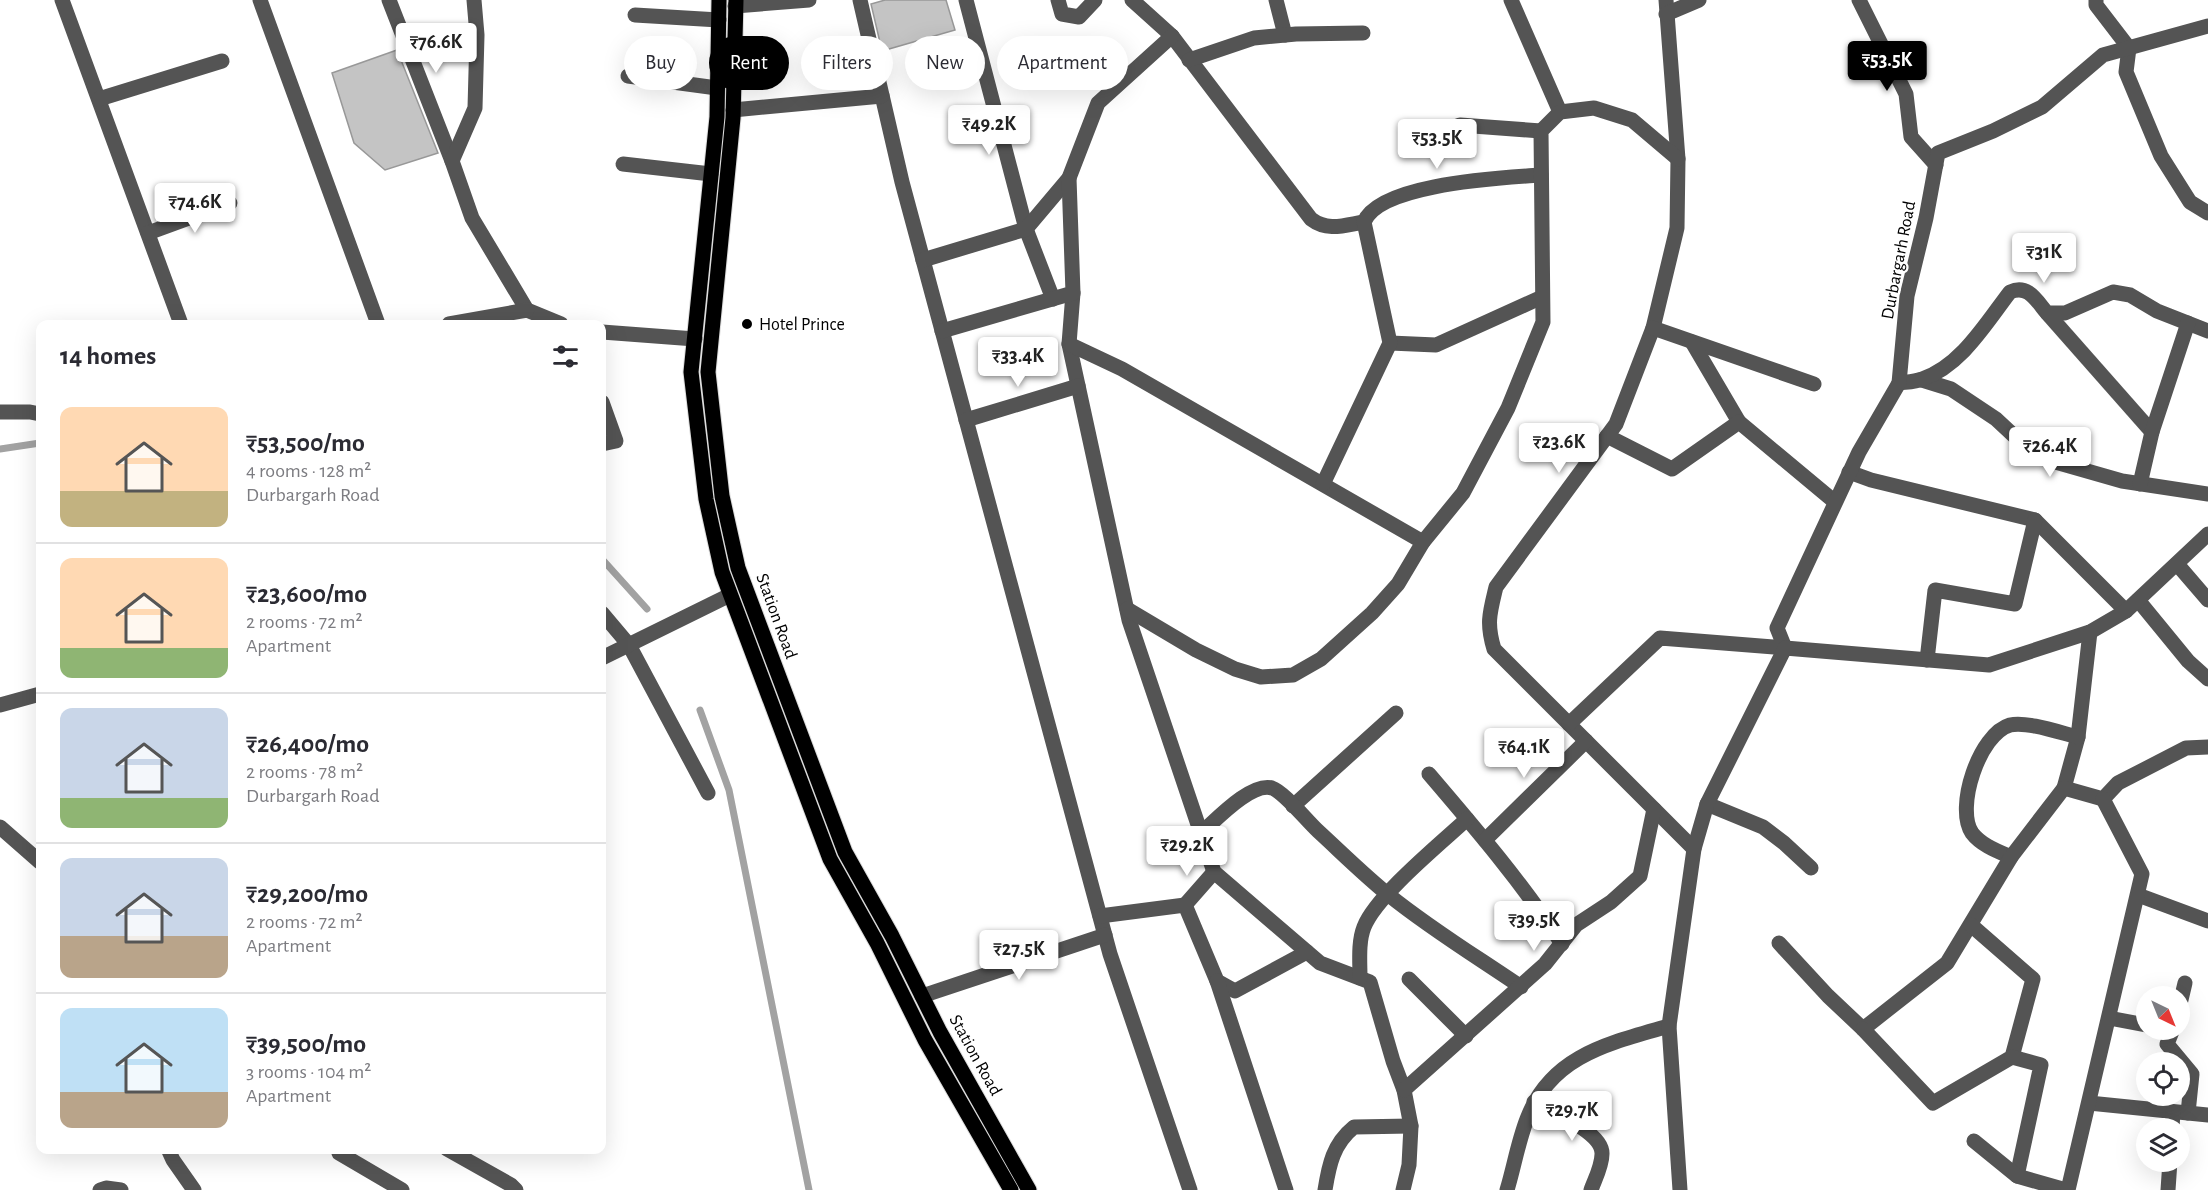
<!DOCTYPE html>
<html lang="en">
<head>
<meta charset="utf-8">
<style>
  :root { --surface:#fff; --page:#f7f7f7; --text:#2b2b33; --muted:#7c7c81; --line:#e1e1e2; --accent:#000 }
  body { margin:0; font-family:"Alegreya Sans",sans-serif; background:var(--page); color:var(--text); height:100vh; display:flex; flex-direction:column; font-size:22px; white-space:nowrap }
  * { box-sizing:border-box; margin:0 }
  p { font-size:20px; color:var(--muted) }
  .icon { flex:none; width:33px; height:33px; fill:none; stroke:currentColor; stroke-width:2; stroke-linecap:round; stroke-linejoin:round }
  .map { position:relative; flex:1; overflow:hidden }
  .details { position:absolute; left:36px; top:320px; width:570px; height:834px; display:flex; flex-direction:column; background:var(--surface); border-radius:12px; box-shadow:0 6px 24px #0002 }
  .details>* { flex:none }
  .hud { position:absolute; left:624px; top:36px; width:570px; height:54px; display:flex; gap:12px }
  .needle { width:39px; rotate:137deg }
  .buttons { position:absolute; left:2136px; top:986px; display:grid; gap:12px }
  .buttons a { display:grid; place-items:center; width:54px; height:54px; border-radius:50%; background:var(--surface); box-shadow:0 6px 24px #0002; font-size:30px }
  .price { position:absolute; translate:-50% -51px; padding:0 14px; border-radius:6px; background:#fff; color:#222; font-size:20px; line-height:39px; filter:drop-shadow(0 2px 3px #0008) }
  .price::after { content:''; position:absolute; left:50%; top:36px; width:18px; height:14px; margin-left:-9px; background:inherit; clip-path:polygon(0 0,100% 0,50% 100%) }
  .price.active { background:var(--accent); color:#fff }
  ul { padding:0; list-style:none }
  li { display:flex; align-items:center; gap:18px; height:150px; padding:0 24px }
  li+li { border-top:2px solid var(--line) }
  li span { display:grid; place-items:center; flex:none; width:168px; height:120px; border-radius:12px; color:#555 }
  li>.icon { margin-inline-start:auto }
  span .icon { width:72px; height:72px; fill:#fffc; stroke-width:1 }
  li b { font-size:26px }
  h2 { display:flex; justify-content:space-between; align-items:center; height:72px; padding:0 24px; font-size:26px }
  .tag { padding:0 21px; border-radius:27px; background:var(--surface); box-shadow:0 6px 24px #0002; font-size:21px; line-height:54px }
  .tag.active { background:var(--accent); color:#fff }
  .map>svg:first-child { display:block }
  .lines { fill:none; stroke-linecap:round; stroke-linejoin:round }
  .stream { stroke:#a2a2a2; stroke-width:7 }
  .building { fill:#c4c4c4; stroke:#989898; stroke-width:1.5 }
  .major-casing { stroke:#dbdbdb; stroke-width:17 }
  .minor { stroke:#545454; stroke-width:15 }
  .major { stroke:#000; stroke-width:15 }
  .poi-dot { fill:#000; stroke:#fff; stroke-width:2 }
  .labels { text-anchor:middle; stroke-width:4.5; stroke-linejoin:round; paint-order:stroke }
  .street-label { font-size:18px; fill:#000; stroke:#fff }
  .poi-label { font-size:18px; fill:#000; stroke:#fff; text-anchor:start }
</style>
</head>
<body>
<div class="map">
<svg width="2208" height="1190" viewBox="0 0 2208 1190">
  <rect width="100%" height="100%" fill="#fff"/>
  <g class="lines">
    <g class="stream">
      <path d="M 0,449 L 40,443"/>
      <path d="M 602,559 L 647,609"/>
      <path d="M 700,710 L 729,790 L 809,1190"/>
    </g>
  </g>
  <g class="building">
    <path d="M 885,0 L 946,0 L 955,30 L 882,51 L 871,4 Z"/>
    <path d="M 397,50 L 438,153 L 385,170 L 354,143 L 332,73 Z"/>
  </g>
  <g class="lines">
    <defs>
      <g id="major">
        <path d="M 719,0 L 717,117 L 691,372 L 706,499 L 722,572 L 830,859 L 877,943 L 925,1040 L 1011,1190"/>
        <path d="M 736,0 L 733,118 L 708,372 L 722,496 L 738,568 L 845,852 L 892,936 L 940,1032 L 1029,1190"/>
      </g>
    </defs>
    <use href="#major" class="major-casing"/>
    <g class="minor">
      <path d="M 62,0 L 181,324"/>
      <path d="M 260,0 L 378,324"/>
      <path d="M 389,0 L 452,161"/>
      <path d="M 474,0 L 477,35 L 475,108 L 452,161 L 472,218 L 527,310 L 561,324"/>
      <path d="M 860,0 L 902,182 L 1110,954 L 1190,1190"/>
      <path d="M 966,0 L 1026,229 L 1053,299"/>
      <path d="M 1058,0 L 1062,14 L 1079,17 L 1095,0"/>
      <path d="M 1132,0 L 1172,36 L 1311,219 C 1328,232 1345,225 1364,222"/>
      <path d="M 1276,0 L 1285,35"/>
      <path d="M 1511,0 L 1560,112"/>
      <path d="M 1666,0 L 1678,159 L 1677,228 L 1653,328 L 1616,424 L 1496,587 C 1490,612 1486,623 1494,649 L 1694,849"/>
      <path d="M 1859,0 L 1906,94 L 1911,137 L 1936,165"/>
      <path d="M 2096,0 L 2096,5 L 2129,48 L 2126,72 L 2161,156 L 2190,202 L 2208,213"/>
      <path d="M 735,6 L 809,0"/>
      <path d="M 1666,14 L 1699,0"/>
      <path d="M 635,15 L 719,20"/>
      <path d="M 1189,60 L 1254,38 L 1296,34 L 1363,33"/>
      <path d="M 628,76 L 717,88"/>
      <path d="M 99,99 L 222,61"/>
      <path d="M 733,110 L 882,96"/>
      <path d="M 1406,146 L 1460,125 L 1541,131"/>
      <path d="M 623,164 L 711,174"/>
      <path d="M 148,233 L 230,203"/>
      <path d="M 923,260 L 1026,229 L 1069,178 L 1098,103 L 1172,36"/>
      <path d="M 1073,293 L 1069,344 L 1129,620 L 1214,872 L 1320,963 L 1370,982 L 1393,1061 L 1404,1090 L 1411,1126 L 1409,1165 L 1403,1190"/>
      <path d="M 2047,313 L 2152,432"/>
      <path d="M 449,324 L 527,310"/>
      <path d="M 1653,328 L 1814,384"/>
      <path d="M 942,331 L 1073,293 L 1069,178"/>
      <path d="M 602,332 L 695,339"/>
      <path d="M 1692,342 L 1739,422"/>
      <path d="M 1390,343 L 1436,345 L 1542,297"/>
      <path d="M 1069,344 L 1122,369 L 1423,542"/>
      <path d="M 1922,380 L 1951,389 L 1996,419 L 2026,447 L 2052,461 L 2122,481 L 2208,494"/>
      <path d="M 1899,383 C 1906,382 1915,382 1922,379 C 1961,366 1986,323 2010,292 C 2028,284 2036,300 2047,313 L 2065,313 L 2113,292 L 2130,295 L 2157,311 L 2208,331"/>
      <path d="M 602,402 L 616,441 L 602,444"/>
      <path d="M 0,412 L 30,412 L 40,414"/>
      <path d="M 966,420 L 1078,386"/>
      <path d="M 1607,436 L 1672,469 L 1739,422 L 1835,502"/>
      <path d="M 1849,472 L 1871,480 L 2035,520 L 2126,611"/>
      <path d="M 1323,484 L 1390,343 L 1364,222 C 1380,183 1503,178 1541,175"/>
      <path d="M 2140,484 L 2152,432 L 2188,323"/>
      <path d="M 2177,564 L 2208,600"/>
      <path d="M 2138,600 L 2188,661 L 2208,679"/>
      <path d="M 1127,609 L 1196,650 L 1235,669 L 1261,677 L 1293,675 L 1321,659 L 1372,613 L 1398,584 L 1423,542 L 1463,493 L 1508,408 L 1543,322 L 1541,131 L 1560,112 L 1594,108 L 1632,120 L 1678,159"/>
      <path d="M 602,613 L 629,645 L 708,793"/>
      <path d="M 602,658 L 730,595"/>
      <path d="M 1927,660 L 1935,590 L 2015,604 L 2035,520"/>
      <path d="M 0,705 L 40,694"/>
      <path d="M 1569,724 L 1660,638 L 1785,648 L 1777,628 L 1859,452 L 1899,383 L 1907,296 L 1926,218 L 1938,153 L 1993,131 L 2042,107 L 2103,55 L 2208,26"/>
      <path d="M 1429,774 C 1476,829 1523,884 1562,944"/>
      <path d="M 2064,788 L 2078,737 L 2090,632"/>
      <path d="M 1707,804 L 1763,827 L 1784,843 L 1811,868"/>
      <path d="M 1293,806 L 1396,713"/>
      <path d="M 0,827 L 40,862"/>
      <path d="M 1201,833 C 1216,820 1251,782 1272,788 C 1284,792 1307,821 1318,831 C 1342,853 1365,876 1390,896 C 1431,929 1477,957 1521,987"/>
      <path d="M 1485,840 L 1586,741"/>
      <path d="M 2011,857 C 1997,851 1981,845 1972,833 C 1955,808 1979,734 2010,725 C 2027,721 2061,733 2078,737"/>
      <path d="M 2138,895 L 2208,921"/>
      <path d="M 1185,905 L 1214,872"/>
      <path d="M 1100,916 L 1185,905 L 1217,981 L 1235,991 L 1307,952"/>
      <path d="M 1779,943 L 1828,996 L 1863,1029 L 1947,963 L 2011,857 L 2064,788 L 2103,799 L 2118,783 L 2186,748 L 2208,747"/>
      <path d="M 1360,978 C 1360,962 1358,942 1364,927 C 1376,896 1441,843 1467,819"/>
      <path d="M 1409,979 L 1466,1036"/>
      <path d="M 1217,981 L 1286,1190"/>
      <path d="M 922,996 L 1105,935"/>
      <path d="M 2180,1004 L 2185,983"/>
      <path d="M 2109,1018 L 2146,1025"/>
      <path d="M 1863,1029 L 1933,1103 L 2012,1057 L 2033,979 L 1971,925"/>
      <path d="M 2173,1029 L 2167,1044 L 2192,1074 L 2188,1113"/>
      <path d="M 2012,1057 L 2041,1065 L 2017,1176"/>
      <path d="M 1404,1090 L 1545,964 L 1576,925 L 1611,902 L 1640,876 L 1654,809"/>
      <path d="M 1534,1102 C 1552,1112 1603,1132 1602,1154 C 1602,1166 1595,1179 1591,1190"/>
      <path d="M 2089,1103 L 2208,1115"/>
      <path d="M 2172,1128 L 2173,1112"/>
      <path d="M 1974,1141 L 2017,1176 L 2066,1190"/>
      <path d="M 168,1149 L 173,1160 L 194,1190"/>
      <path d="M 447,1149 L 511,1185 L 516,1190"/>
      <path d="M 339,1153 L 402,1190"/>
      <path d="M 100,1190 L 106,1188 L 121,1190"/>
      <path d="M 1325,1190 C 1329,1165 1333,1144 1354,1127 L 1411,1126"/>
      <path d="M 1507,1190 C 1514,1167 1518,1142 1527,1119 C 1551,1055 1610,1043 1669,1026"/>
      <path d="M 1680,1190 L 1669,1026 L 1694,849 L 1707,804 L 1785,648 L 1989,665 L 2090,632 L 2126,611 L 2208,534"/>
      <path d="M 2068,1190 L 2142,874 L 2103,799"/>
      <path d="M 2168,1190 L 2170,1161"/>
    </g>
    <use href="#major" class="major"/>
  </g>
  <circle class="poi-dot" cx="747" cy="324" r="6"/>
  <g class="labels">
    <g class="street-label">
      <text transform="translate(1898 260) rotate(-79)" y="6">Durbargarh Road</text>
      <text transform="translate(777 616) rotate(70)" y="6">Station Road</text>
      <text transform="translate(976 1055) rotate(61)" y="6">Station Road</text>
    </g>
    <g class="poi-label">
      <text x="759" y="330">Hotel Prince</text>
    </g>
  </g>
</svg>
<div class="buttons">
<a><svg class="needle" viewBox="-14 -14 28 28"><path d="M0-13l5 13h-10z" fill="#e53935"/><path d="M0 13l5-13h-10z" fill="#7c7c81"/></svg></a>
<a><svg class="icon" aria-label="locate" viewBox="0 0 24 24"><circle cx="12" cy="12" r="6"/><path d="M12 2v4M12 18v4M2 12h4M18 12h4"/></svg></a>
<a><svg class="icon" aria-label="layers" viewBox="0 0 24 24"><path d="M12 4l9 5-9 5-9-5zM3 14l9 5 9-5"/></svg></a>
</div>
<b class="price" style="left:436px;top:74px">₹76.6K</b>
<b class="price active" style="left:1887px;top:92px">₹53.5K</b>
<b class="price" style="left:989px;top:156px">₹49.2K</b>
<b class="price" style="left:1437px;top:170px">₹53.5K</b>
<b class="price" style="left:195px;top:234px">₹74.6K</b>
<b class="price" style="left:2044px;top:284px">₹31K</b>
<b class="price" style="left:1018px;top:388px">₹33.4K</b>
<b class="price" style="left:1559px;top:474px">₹23.6K</b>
<b class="price" style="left:2050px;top:478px">₹26.4K</b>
<b class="price" style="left:1524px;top:779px">₹64.1K</b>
<b class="price" style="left:1187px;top:877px">₹29.2K</b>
<b class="price" style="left:1534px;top:952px">₹39.5K</b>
<b class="price" style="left:1019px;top:981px">₹27.5K</b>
<b class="price" style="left:1572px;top:1142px">₹29.7K</b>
<div class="hud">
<a class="tag">Buy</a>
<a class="tag active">Rent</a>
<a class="tag">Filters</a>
<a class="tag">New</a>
<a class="tag">Apartment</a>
</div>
<section class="details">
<h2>14 homes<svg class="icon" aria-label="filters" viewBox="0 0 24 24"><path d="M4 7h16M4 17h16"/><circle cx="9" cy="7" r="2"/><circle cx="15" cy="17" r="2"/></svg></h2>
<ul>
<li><span style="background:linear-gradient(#ffd9b3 70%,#c2b280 0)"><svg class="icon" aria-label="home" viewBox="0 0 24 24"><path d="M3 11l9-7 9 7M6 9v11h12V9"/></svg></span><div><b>₹53,500/mo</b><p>4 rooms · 128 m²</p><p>Durbargarh Road</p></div></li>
<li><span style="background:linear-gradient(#ffd9b3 75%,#8fb573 0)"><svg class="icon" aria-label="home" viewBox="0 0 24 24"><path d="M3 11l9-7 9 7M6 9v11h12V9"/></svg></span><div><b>₹23,600/mo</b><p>2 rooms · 72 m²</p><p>Apartment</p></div></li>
<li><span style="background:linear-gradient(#c9d6e8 75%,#8fb573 0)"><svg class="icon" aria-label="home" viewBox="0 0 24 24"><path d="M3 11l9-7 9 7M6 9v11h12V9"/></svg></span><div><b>₹26,400/mo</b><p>2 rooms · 78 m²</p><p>Durbargarh Road</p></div></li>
<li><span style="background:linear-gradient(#c9d6e8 65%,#b9a48a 0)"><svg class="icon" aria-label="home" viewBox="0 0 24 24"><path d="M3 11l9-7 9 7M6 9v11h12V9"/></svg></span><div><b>₹29,200/mo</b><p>2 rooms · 72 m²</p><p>Apartment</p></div></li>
<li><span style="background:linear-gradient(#bfe0f5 70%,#b9a48a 0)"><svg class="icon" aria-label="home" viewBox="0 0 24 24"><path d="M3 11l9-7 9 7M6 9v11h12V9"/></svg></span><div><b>₹39,500/mo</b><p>3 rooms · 104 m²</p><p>Apartment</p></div></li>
</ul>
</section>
</div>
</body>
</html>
